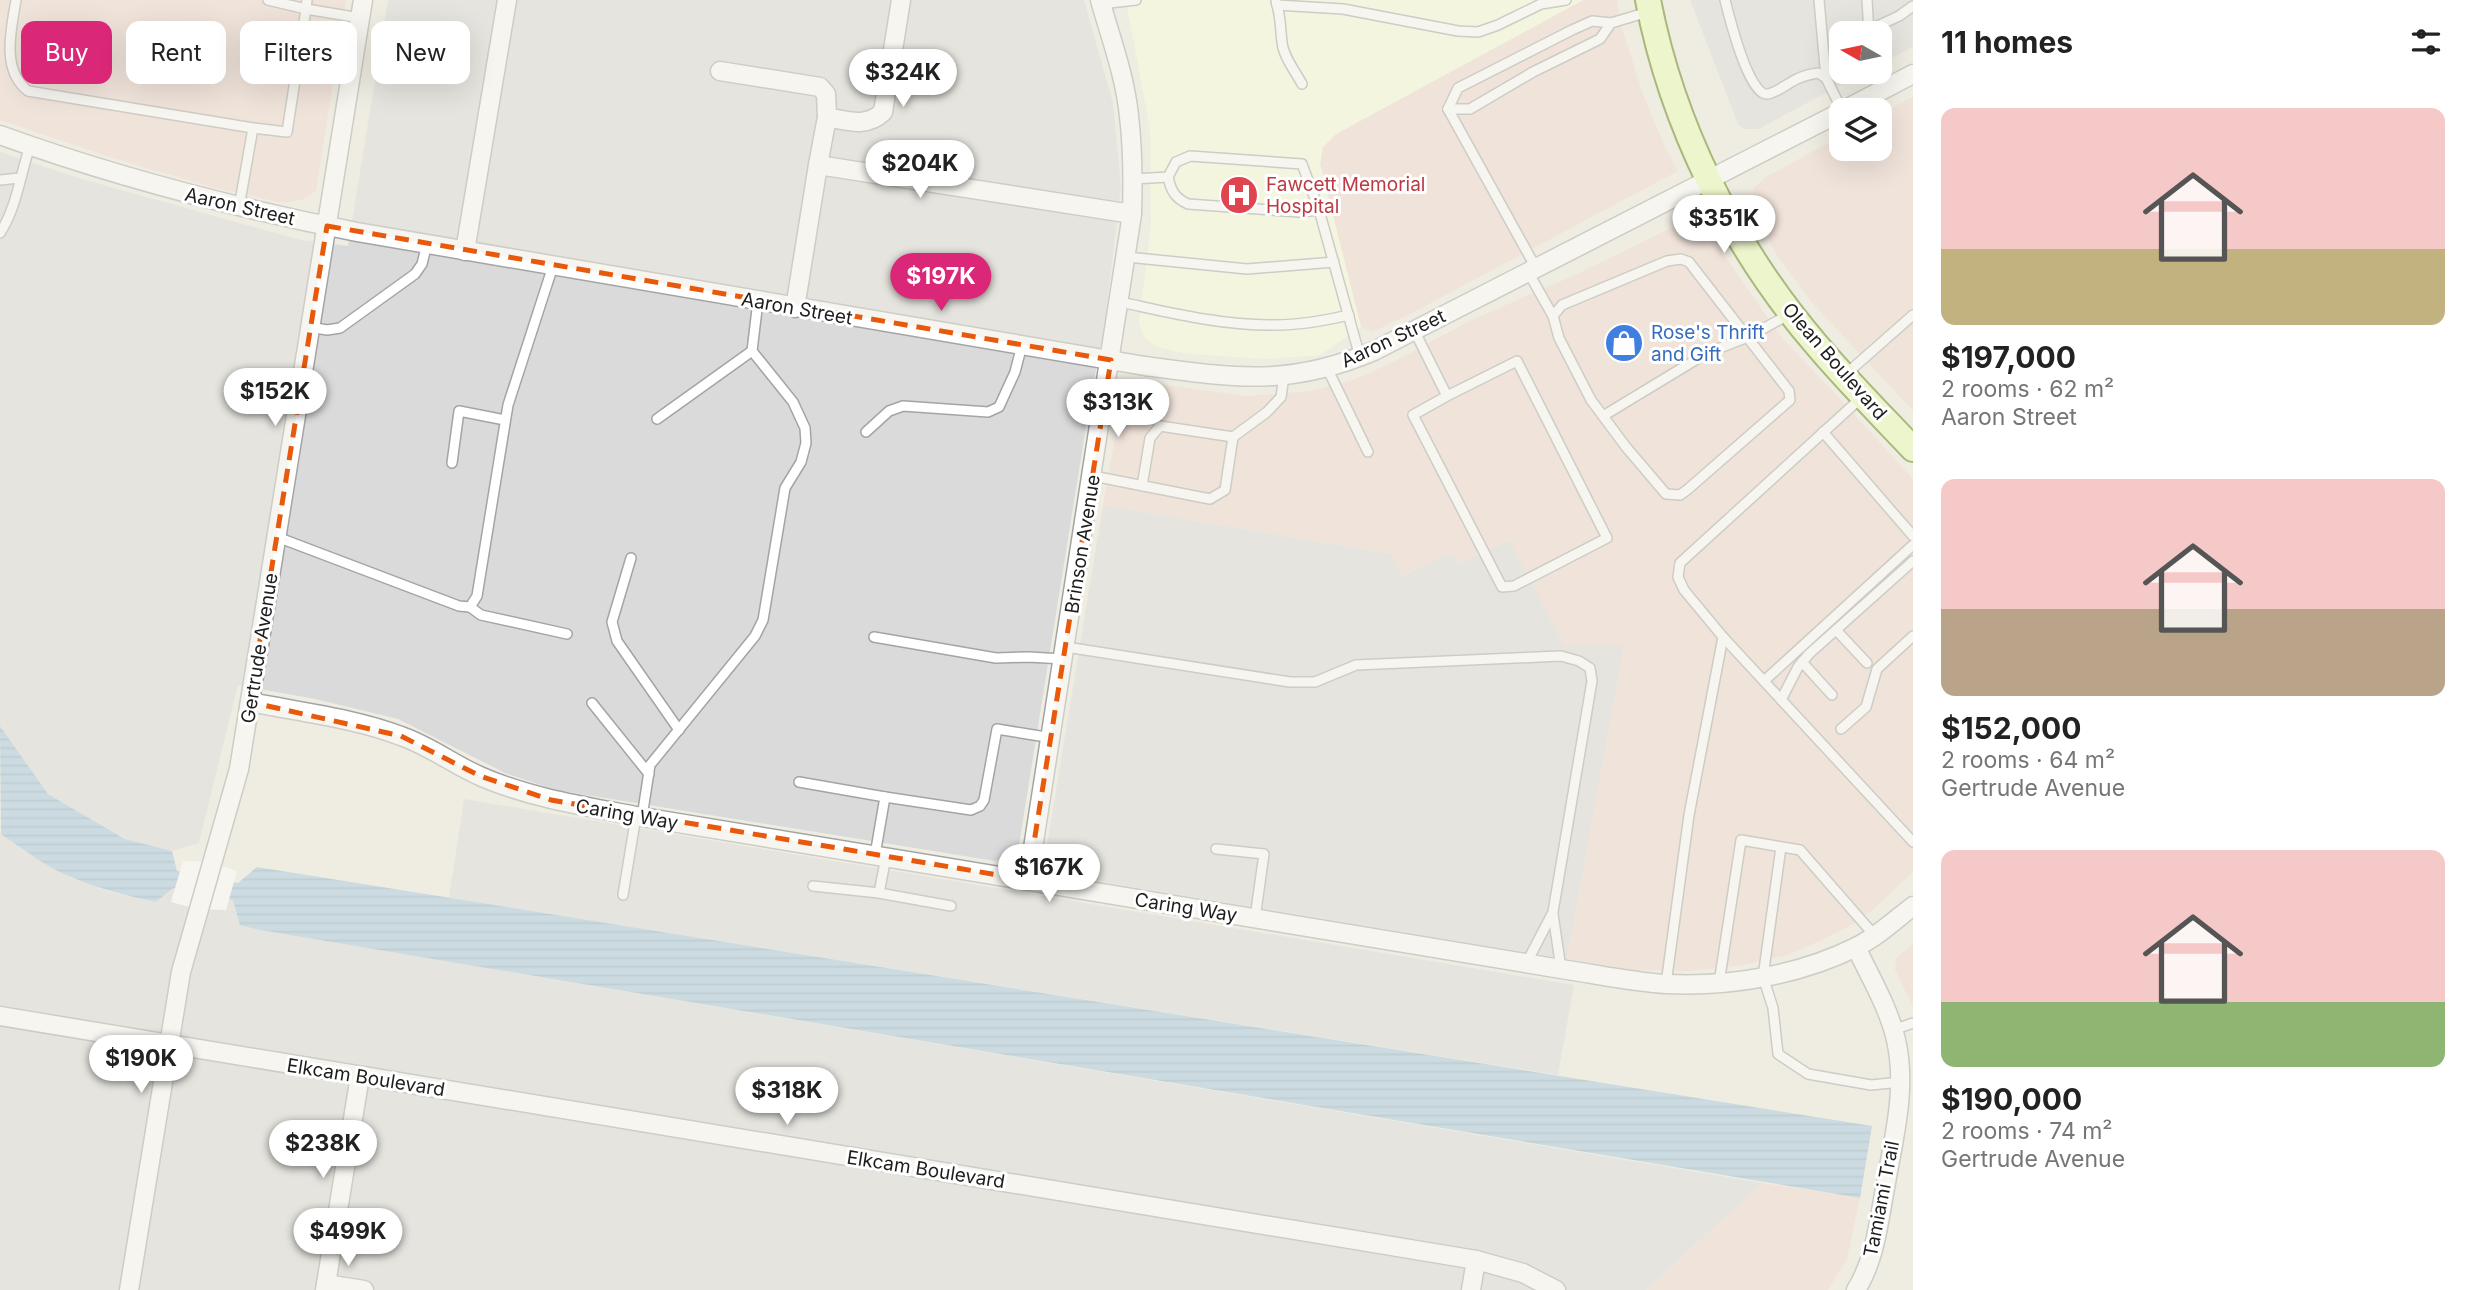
<!DOCTYPE html>
<html lang="en">
<head>
<meta charset="utf-8">
<style>
  :root { --surface:#fff; --page:#f6f6f6; --text:#222; --muted:#767676; --accent:#db2777 }
  body { margin:0; font-family:Inter,sans-serif; background:var(--page); color:var(--text); height:100vh; display:flex; flex-direction:column; font-size:26px; white-space:nowrap }
  * { box-sizing:border-box; margin:0 }
  p { font-size:23px; color:var(--muted) }
  .icon { flex:none; width:38px; height:38px; fill:none; stroke:currentColor; stroke-width:2; stroke-linecap:round; stroke-linejoin:round }
  .map { position:relative; flex:1; overflow:hidden }
  .details { display:flex; flex-direction:column; background:var(--surface); width:560px }
  .details>* { flex:none }
  .top-card { position:absolute; left:21px; top:21px; width:665px; height:63px; display:flex; gap:14px }
  .needle { width:46px; rotate:279deg }
  .fabs { position:absolute; left:1829px; top:21px; display:grid; gap:14px }
  .fabs a { display:grid; place-items:center; width:63px; height:63px; border-radius:14px; background:var(--surface); box-shadow:0 7px 28px #0002; font-size:35px }
  .price { position:absolute; translate:-50% -60px; padding:0 16px; border-radius:24px; background:#fff; color:#222; font-size:23px; line-height:46px; filter:drop-shadow(0 2px 4px #0008) }
  .price::after { content:''; position:absolute; left:50%; top:42px; width:21px; height:16px; margin-left:-10px; background:inherit; clip-path:polygon(0 0,100% 0,50% 100%) }
  .price.selected { background:var(--accent); color:#fff }
  ul { padding:0; list-style:none }
  li { display:grid; align-content:center; gap:14px; height:371px; padding:0 28px }
  li span { display:grid; place-items:center; height:217px; border-radius:14px; color:#555 }
  li>.icon { margin-inline-start:auto }
  span .icon { width:126px; height:126px; fill:#fffc; stroke-width:1 }
  li b { font-size:30px }
  h2 { display:flex; justify-content:space-between; align-items:center; height:84px; padding:0 28px; font-size:30px }
  .chip { padding:0 24px; border-radius:14px; background:var(--surface); box-shadow:0 7px 28px #0002; font-size:24px; line-height:63px }
  .chip.selected { background:var(--accent); color:#fff }
  main { display:flex; flex:1; min-height:0 }
  .map>svg:first-child { display:block }
  .residential { fill:#dbdada }
  .commercial { fill:#f1d8d0 }
  .education { fill:#f8ffdb }
  .water { fill:url(#water-rules) }
  .pier { fill:#fff }
  .lines { fill:none; stroke-linecap:round; stroke-linejoin:round }
  .lane-casing { stroke:#a4a4a4; stroke-width:12 }
  .street-casing { stroke:#a4a4a4; stroke-width:21 }
  .secondary-casing { stroke:#547800; stroke-width:28 }
  .lane { stroke:#fff; stroke-width:9 }
  .street { stroke:#fff; stroke-width:18 }
  .secondary { stroke:#ebfeb2; stroke-width:24 }
  .marked { fill:none; stroke:#e8590c; stroke-width:5; stroke-dasharray:14 9; stroke-linejoin:round }
  .labels { text-anchor:middle; stroke-width:6; stroke-linejoin:round; paint-order:stroke }
  .health-label { font-size:19px; fill:#be3a42; stroke:#fff; text-anchor:start }
  .street-label { font-size:19px; fill:#1d1d1d; stroke:#fff }
  .shop-label { font-size:19px; fill:#366cbe; stroke:#fff; text-anchor:start }
</style>
</head>
<body>
<main>
<div class="map">
<svg width="1913" height="1290" viewBox="0 0 1913 1290">
  <defs>
    <pattern id="water-rules" width="6" height="5" patternUnits="userSpaceOnUse" patternTransform="scale(1.75)"><rect width="6" height="5" fill="#9fc5e0"/><path d="M0 2.5h6" fill="none" stroke="#88a9c0"/></pattern>
  </defs>
  <rect width="100%" height="100%" fill="#efede2"/>
  <g class="residential">
    <path d="M 388,0 L 1084,0 L 1113,103 L 1121,186 L 1104,330 L 1092,389 L 1019,845 L 1013,854 L 995,861 L 556,790 L 505,773 L 398,719 L 315,699 L 238,685 L 199,843 L 172,851 L 126,839 L 48,794 L 0,726 L 0,152 L 82,179 L 301,240 L 348,246 Z"/>
    <path d="M 1690,0 L 1913,0 L 1913,47 L 1880,64 L 1880,33 L 1841,33 L 1841,72 L 1864,72 L 1759,129 L 1744,129 L 1738,124 Z"/>
    <path d="M 1103,505 L 1392,554 L 1403,576 L 1453,552 L 1459,564 L 1510,539 L 1564,645 L 1625,645 L 1567,959 L 1068,876 L 1055,868 L 1045,857 Z"/>
    <path d="M 464,799 L 1574,985 L 1558,1075 L 449,898 Z"/>
    <path d="M 0,833 L 29,854 L 70,877 L 110,892 L 156,902 L 173,888 L 233,900 L 260,930 L 1763,1183 L 1646,1290 L 0,1290 Z"/>
  </g>
  <g class="commercial">
    <path d="M 0,0 L 346,0 L 316,191 L 302,200 L 283,203 L 215,188 L 116,159 L 0,120 Z"/>
    <path d="M 1583,0 L 1617,0 L 1622,28 L 1643,94 L 1666,149 L 1678,171 L 1414,312 L 1372,332 L 1361,327 L 1320,163 L 1323,147 L 1336,134 Z"/>
    <path d="M 1913,96 L 1913,411 L 1815,306 L 1776,254 L 1750,203 L 1754,188 L 1764,178 L 1841,136 L 1841,149 L 1880,149 L 1880,115 Z"/>
    <path d="M 1691,218 L 1700,220 L 1781,337 L 1831,389 L 1913,479 L 1913,872 L 1875,908 L 1855,923 L 1822,940 L 1784,956 L 1737,966 L 1689,971 L 1635,970 L 1567,959 L 1624,645 L 1564,645 L 1509,539 L 1458,564 L 1453,552 L 1402,576 L 1392,554 L 1103,505 L 1122,398 L 1129,387 L 1143,382 L 1246,396 L 1310,391 L 1356,379 L 1403,357 L 1471,320 L 1575,275 Z"/>
    <path d="M 1913,943 L 1913,1007 L 1895,970 L 1896,959 Z"/>
    <path d="M 1763,1183 L 1860,1198 L 1847,1259 L 1828,1290 L 1646,1290 Z"/>
  </g>
  <path class="education" d="M 1126,0 L 1583,0 L 1336,134 L 1323,147 L 1320,164 L 1361,327 L 1320,355 L 1266,359 L 1190,354 L 1157,347 L 1144,337 L 1139,323 L 1151,226 L 1150,129 Z"/>
  <path class="water" d="M 0,726 L 48,794 L 125,839 L 172,851 L 177,871 L 238,883 L 257,867 L 1872,1126 L 1860,1198 L 260,930 L 240,925 L 233,900 L 173,888 L 156,902 C 127,896 99,889 71,877 C 46,867 23,849 1,834 Z"/>
  <path class="pier" d="M 183,861 L 211,862 L 237,871 L 226,910 L 197,909 L 171,902 Z"/>
  <g class="lines">
    <defs>
      <g id="lane">
        <path d="M 16,0 C 11,30 1,70 28,91 L 253,128 L 239,207"/>
        <path d="M 307,0 L 306,9 L 360,18"/>
        <path d="M 1725,0 C 1729,16 1749,98 1768,94 C 1778,92 1788,83 1797,79 C 1803,76 1811,74 1818,73 L 1826,78"/>
        <path d="M 1819,0 L 1826,78 L 1842,110"/>
        <path d="M 1867,0 L 1869,33"/>
        <path d="M 1276,2 C 1281,16 1280,27 1282,42 C 1283,56 1295,71 1302,84"/>
        <path d="M 1101,4 L 1136,0"/>
        <path d="M 1277,5 L 1343,9 L 1458,31 L 1478,32 L 1498,25 L 1541,4 L 1566,0"/>
        <path d="M 1869,30 L 1899,16 L 1913,6"/>
        <path d="M 1873,72 L 1881,91"/>
        <path d="M 1448,109 L 1458,88 L 1572,30 L 1592,21 L 1611,23 L 1648,12"/>
        <path d="M 1448,109 L 1470,109 L 1533,72 L 1600,39 L 1611,23"/>
        <path d="M 1448,109 L 1536,268"/>
        <path d="M 253,128 L 287,132 L 306,9 L 268,0"/>
        <path d="M 1133,179 L 1168,177"/>
        <path d="M 0,180 L 19,178"/>
        <path d="M 1319,210 L 1299,212 L 1188,204 C 1175,198 1171,191 1168,177 L 1176,162 L 1190,156 L 1302,164 L 1319,210 L 1360,357"/>
        <path d="M 0,233 C 17,207 20,175 30,146"/>
        <path d="M 1127,257 L 1247,269 L 1334,262"/>
        <path d="M 1528,272 L 1553,316 L 1559,338 L 1591,400 L 1626,447 L 1666,494 L 1680,495 L 1687,490 L 1790,400 L 1789,391 L 1689,262 L 1681,259 L 1667,261 L 1562,305 L 1553,316"/>
        <path d="M 1120,302 C 1168,312 1219,325 1269,325 C 1296,326 1323,321 1349,315"/>
        <path d="M 310,327 L 327,330 L 340,328 L 415,274 L 422,264 L 427,244"/>
        <path d="M 1414,330 L 1447,396 L 1413,415 L 1502,587 L 1514,586 L 1607,538 L 1517,361 L 1447,396"/>
        <path d="M 1327,368 L 1368,452"/>
        <path d="M 1846,374 L 1913,315"/>
        <path d="M 1862,397 L 1680,563 L 1678,577 L 1684,590 L 1723,637 L 1913,842"/>
        <path d="M 1603,416 L 1707,353 L 1748,337 L 1790,314"/>
        <path d="M 657,419 L 752,351"/>
        <path d="M 866,432 L 889,411 L 903,406 L 988,412 L 999,407 L 1015,372 L 1022,345"/>
        <path d="M 1823,432 L 1913,536"/>
        <path d="M 1233,437 L 1267,412 L 1281,397 L 1284,376"/>
        <path d="M 452,463 L 459,411 L 505,420"/>
        <path d="M 1093,476 L 1210,499 L 1225,490 L 1233,437 L 1160,426 L 1150,438 L 1142,486"/>
        <path d="M 277,537 L 459,606 L 470,607 L 477,596 L 508,405 L 553,266"/>
        <path d="M 631,558 L 612,622 L 617,641 L 679,730"/>
        <path d="M 470,607 L 481,615 L 567,634"/>
        <path d="M 1836,630 L 1867,663"/>
        <path d="M 874,637 L 996,658 L 1028,657 L 1064,659"/>
        <path d="M 1066,647 L 1290,682 L 1315,682 L 1356,665 L 1561,656 L 1579,661 L 1590,668 L 1592,681 L 1553,912 L 1526,964"/>
        <path d="M 1802,662 L 1832,695"/>
        <path d="M 1764,681 L 1913,545"/>
        <path d="M 1781,700 L 1798,667 L 1809,654 L 1913,561"/>
        <path d="M 592,703 L 649,774"/>
        <path d="M 1841,729 L 1866,707 L 1877,669 L 1913,636"/>
        <path d="M 799,782 L 885,797"/>
        <path d="M 642,817 L 650,765 L 755,636 L 763,620 L 785,488 L 801,462 L 806,443 L 805,428 L 793,402 L 752,351 L 758,301"/>
        <path d="M 1781,847 L 1763,977 L 1773,1008 L 1778,1054 L 1808,1074 L 1871,1085 L 1901,1082"/>
        <path d="M 1216,849 L 1264,854 L 1255,918"/>
        <path d="M 875,855 L 885,797 L 971,810 L 980,806 L 984,800 L 997,729 L 1052,738"/>
        <path d="M 813,886 L 879,893 L 951,906"/>
        <path d="M 879,893 L 886,857"/>
        <path d="M 623,895 L 636,816"/>
        <path d="M 1553,914 L 1561,969"/>
        <path d="M 1719,983 L 1741,840 L 1800,850 L 1875,936"/>
        <path d="M 1666,984 L 1689,815 L 1723,637"/>
        <path d="M 1893,1030 L 1913,1023"/>
      </g>
      <g id="street">
        <path d="M 720,71 L 820,87 L 826,94 L 827,117"/>
        <path d="M 1844,110 L 1913,74"/>
        <path d="M 0,135 C 116,177 236,208 357,232 L 1145,366 C 1234,378 1289,387 1374,351 L 1841,112"/>
        <path d="M 818,165 L 827,117 C 848,121 866,128 883,112 L 901,0"/>
        <path d="M 465,251 L 507,0"/>
        <path d="M 795,308 L 818,165 L 1132,214"/>
        <path d="M 250,702 C 300,712 354,718 401,736 C 430,746 454,765 482,777 C 531,798 584,806 636,816 L 1561,969 C 1596,974 1632,982 1667,984 C 1730,987 1800,975 1856,947 C 1877,937 1895,920 1913,906"/>
        <path d="M 1028,880 L 1132,214 C 1133,181 1133,149 1129,116 C 1125,76 1111,39 1100,0"/>
        <path d="M 1856,947 C 1870,977 1889,1008 1896,1040 C 1907,1088 1894,1136 1886,1183 C 1879,1219 1876,1258 1856,1290"/>
        <path d="M 0,1016 L 1476,1260 L 1523,1273 L 1556,1290"/>
        <path d="M 326,1284 L 364,1290"/>
        <path d="M 129,1290 L 181,972 L 239,769 L 363,0"/>
        <path d="M 325,1290 L 360,1076"/>
        <path d="M 1471,1290 L 1476,1260"/>
      </g>
      <path id="secondary" d="M 1648,0 C 1672,125 1733,247 1815,343 C 1846,380 1880,414 1913,449"/>
    </defs>
    <use href="#lane" class="lane-casing"/>
    <use href="#street" class="street-casing"/>
    <use href="#secondary" class="secondary-casing"/>
    <use href="#lane" class="lane"/>
    <use href="#street" class="street"/>
    <use href="#secondary" class="secondary"/>
  </g>
  <path d="M0 0H1913V1290H0ZM 327,226 L 1111,360 L 1028,880 L 551,800 L 480,776 L 401,736 L 250,702 Z" fill="#efede2" fill-opacity=".55" fill-rule="evenodd"/>
  <path class="marked" d="M 327,226 L 1111,360 L 1028,880 L 551,800 L 480,776 L 401,736 L 250,702 Z"/>
  <defs>
    <symbol id="hospital-disc" viewBox="-11 -11 22 22"><circle r="9.5" fill="#e0444e" stroke="#fff"/><path d="M-5-5h3v3.5h4V-5h3V5h-3V1.5h-4V5h-3Z" fill="#fff"/></symbol>
    <symbol id="shop-disc" viewBox="-11 -11 22 22"><circle r="9.5" fill="#3f7fe0" stroke="#fff"/><path d="M-5-2.5h2.3a2.7 3.5 0 0 1 5.4 0H5L5.5 6h-11ZM-1.5-2.5h3a1.5 2.3 0 0 0-3 0Z" fill="#fff"/></symbol>
  </defs>
  <g fill-rule="evenodd">
    <use href="#hospital-disc" x="1217" y="173" width="44" height="44"/>
    <use href="#shop-disc" x="1602" y="321" width="44" height="44"/>
  </g>
  <g class="labels">
    <g class="health-label">
      <text x="1266" y="191">Fawcett Memorial<tspan x="1266" dy="22">Hospital</tspan></text>
    </g>
    <g class="street-label">
      <text transform="translate(240 206) rotate(13)" y="7">Aaron Street</text>
      <text transform="translate(797 308) rotate(10)" y="7">Aaron Street</text>
      <text transform="translate(1393 338) rotate(-25)" y="7">Aaron Street</text>
      <text transform="translate(1835 361) rotate(49)" y="7">Olean Boulevard</text>
      <text transform="translate(1082 544) rotate(-81)" y="7">Brinson Avenue</text>
      <text transform="translate(259 648) rotate(-81)" y="7">Gertrude Avenue</text>
      <text transform="translate(627 814) rotate(10)" y="7">Caring Way</text>
      <text transform="translate(1186 907) rotate(9)" y="7">Caring Way</text>
      <text transform="translate(366 1077) rotate(9)" y="7">Elkcam Boulevard</text>
      <text transform="translate(926 1169) rotate(9)" y="7">Elkcam Boulevard</text>
      <text transform="translate(1881 1199) rotate(-79)" y="7">Tamiami Trail</text>
    </g>
    <g class="shop-label">
      <text x="1651" y="339">Rose's Thrift<tspan x="1651" dy="22">and Gift</tspan></text>
    </g>
  </g>
</svg>
<div class="fabs">
<a><svg class="needle" viewBox="-14 -14 28 28"><path d="M0-13l5 13h-10z" fill="#e53935"/><path d="M0 13l5-13h-10z" fill="#767676"/></svg></a>
<a><svg class="icon" aria-label="layers" viewBox="0 0 24 24"><path d="M12 4l9 5-9 5-9-5zM3 14l9 5 9-5"/></svg></a>
</div>
<b class="price" style="left:903px;top:109px">$324K</b>
<b class="price" style="left:920px;top:200px">$204K</b>
<b class="price" style="left:1724px;top:255px">$351K</b>
<b class="price selected" style="left:941px;top:313px">$197K</b>
<b class="price" style="left:275px;top:428px">$152K</b>
<b class="price" style="left:1118px;top:439px">$313K</b>
<b class="price" style="left:1049px;top:904px">$167K</b>
<b class="price" style="left:141px;top:1095px">$190K</b>
<b class="price" style="left:787px;top:1127px">$318K</b>
<b class="price" style="left:323px;top:1180px">$238K</b>
<b class="price" style="left:348px;top:1268px">$499K</b>
<div class="top-card">
<a class="chip selected">Buy</a>
<a class="chip">Rent</a>
<a class="chip">Filters</a>
<a class="chip">New</a>
</div>
</div>
<section class="details">
<h2>11 homes<svg class="icon" aria-label="filters" viewBox="0 0 24 24"><path d="M4 7h16M4 17h16"/><circle cx="9" cy="7" r="2"/><circle cx="15" cy="17" r="2"/></svg></h2>
<ul>
<li><span style="background:linear-gradient(#f6c9c9 65%,#c2b280 0)"><svg class="icon" aria-label="home" viewBox="0 0 24 24"><path d="M3 11l9-7 9 7M6 9v11h12V9"/></svg></span><div><b>$197,000</b><p>2 rooms · 62 m²</p><p>Aaron Street</p></div></li>
<li><span style="background:linear-gradient(#f6c9c9 60%,#b9a48a 0)"><svg class="icon" aria-label="home" viewBox="0 0 24 24"><path d="M3 11l9-7 9 7M6 9v11h12V9"/></svg></span><div><b>$152,000</b><p>2 rooms · 64 m²</p><p>Gertrude Avenue</p></div></li>
<li><span style="background:linear-gradient(#f6c9c9 70%,#8fb573 0)"><svg class="icon" aria-label="home" viewBox="0 0 24 24"><path d="M3 11l9-7 9 7M6 9v11h12V9"/></svg></span><div><b>$190,000</b><p>2 rooms · 74 m²</p><p>Gertrude Avenue</p></div></li>
</ul>
</section>
</main>
</body>
</html>
